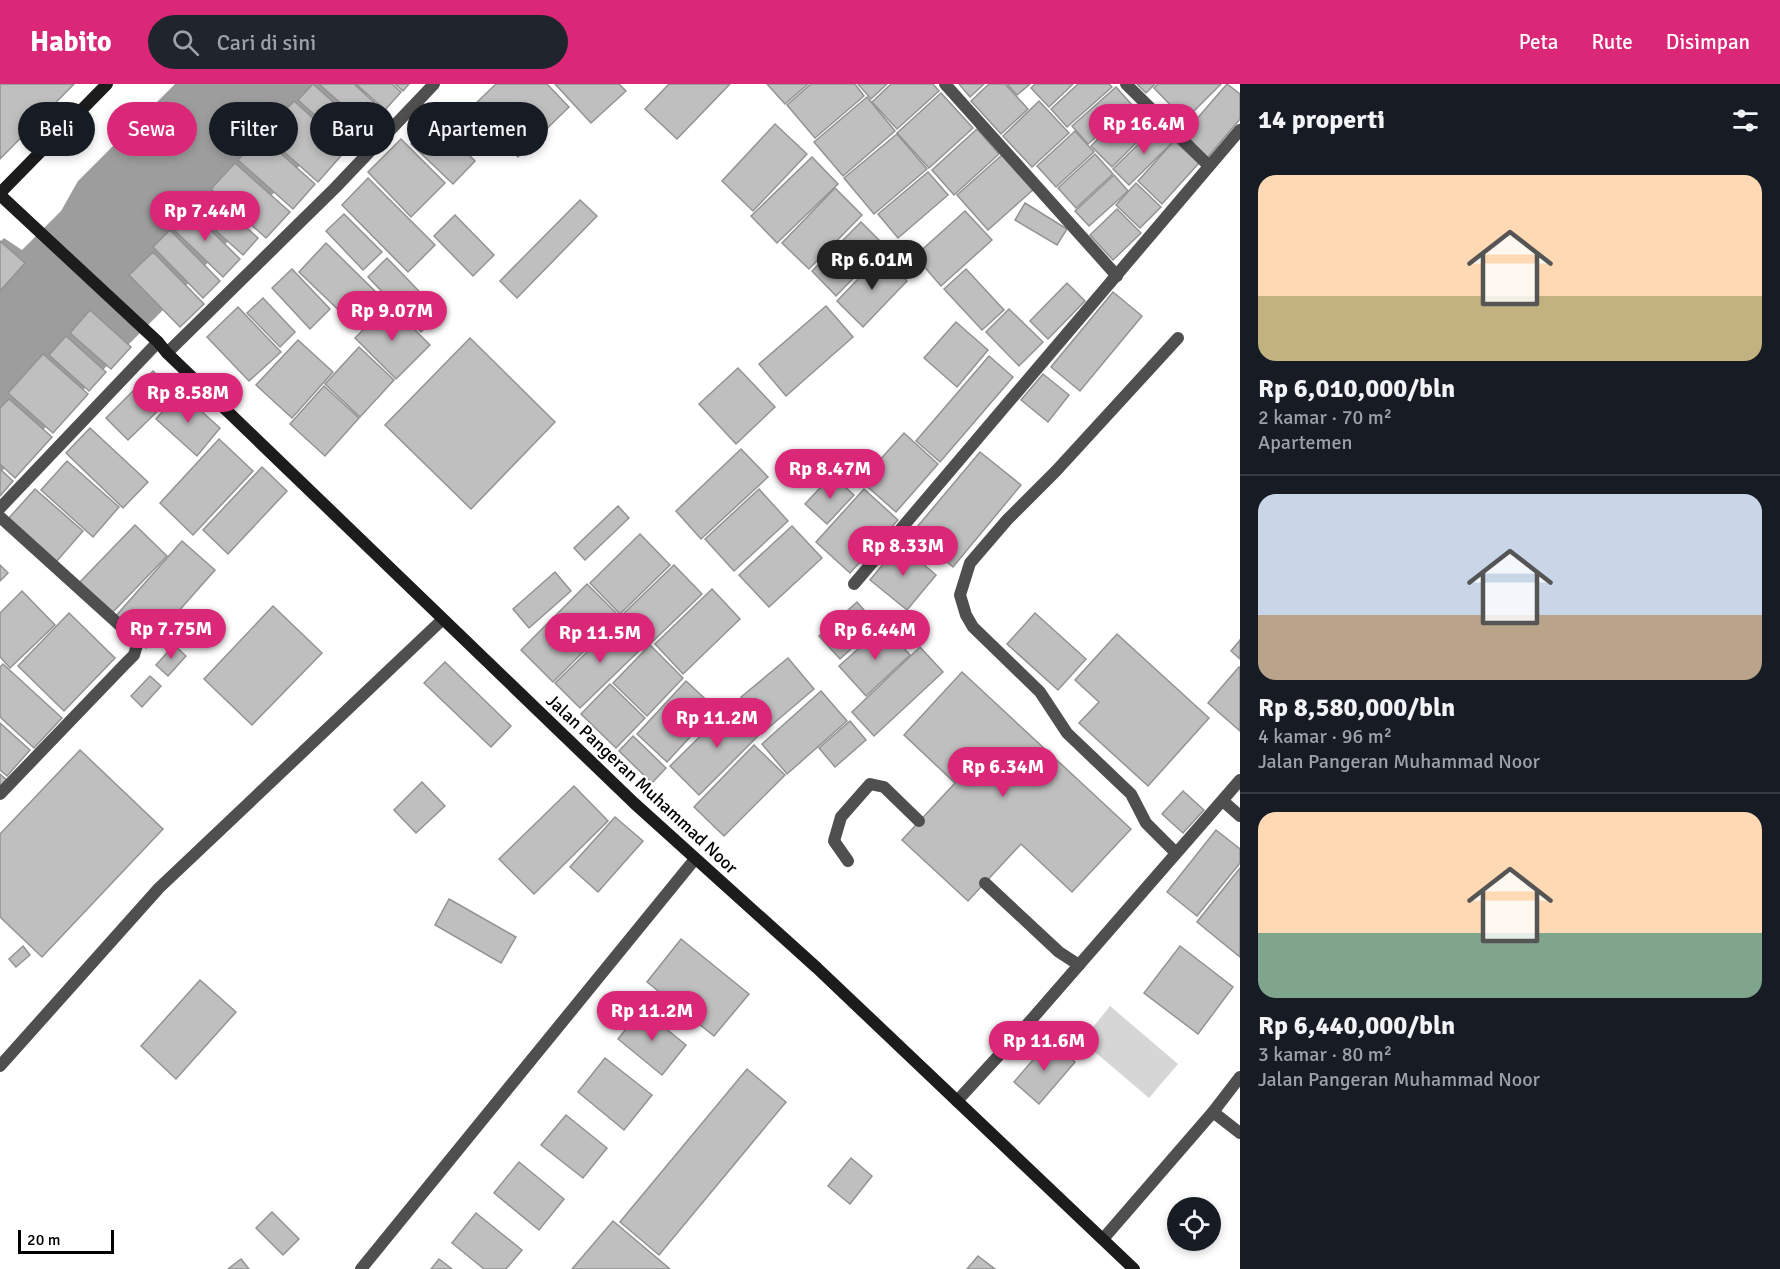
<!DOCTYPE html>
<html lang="id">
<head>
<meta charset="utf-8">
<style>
  :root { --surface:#171b24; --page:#20242c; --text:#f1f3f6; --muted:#9ea1a6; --line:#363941; --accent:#db2777 }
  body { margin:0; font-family:Signika,sans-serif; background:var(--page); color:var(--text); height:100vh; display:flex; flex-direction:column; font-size:22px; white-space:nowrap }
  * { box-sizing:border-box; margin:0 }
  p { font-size:20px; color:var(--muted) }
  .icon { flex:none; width:33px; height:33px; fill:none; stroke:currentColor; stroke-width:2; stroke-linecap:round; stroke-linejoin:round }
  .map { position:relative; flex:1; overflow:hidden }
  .side { display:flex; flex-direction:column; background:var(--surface); width:540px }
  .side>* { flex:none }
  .hud { position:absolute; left:18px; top:18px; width:570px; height:54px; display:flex; gap:12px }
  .fabs { position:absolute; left:1167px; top:1113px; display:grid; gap:12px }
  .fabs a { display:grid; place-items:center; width:54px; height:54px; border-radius:50%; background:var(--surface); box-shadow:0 3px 9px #0003; font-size:30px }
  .scale { position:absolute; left:18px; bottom:15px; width:96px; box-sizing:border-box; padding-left:6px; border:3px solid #000; border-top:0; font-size:16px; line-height:21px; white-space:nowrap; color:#000; -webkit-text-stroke:4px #fff; paint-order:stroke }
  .price { position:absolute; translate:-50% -51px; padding:0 14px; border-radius:21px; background:var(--accent); color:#fff; font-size:20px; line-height:39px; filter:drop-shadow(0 2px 3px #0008) }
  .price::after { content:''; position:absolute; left:50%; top:36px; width:18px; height:14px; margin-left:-9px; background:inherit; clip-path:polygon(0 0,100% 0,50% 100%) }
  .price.selected { background:#222; color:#fff }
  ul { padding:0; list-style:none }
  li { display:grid; align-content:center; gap:12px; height:318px; padding:0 18px }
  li+li { border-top:2px solid var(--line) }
  li span { display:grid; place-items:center; height:186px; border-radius:18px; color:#555 }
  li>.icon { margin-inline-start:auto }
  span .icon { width:108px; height:108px; fill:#fffc; stroke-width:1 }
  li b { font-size:26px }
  h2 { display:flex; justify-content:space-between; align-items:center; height:72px; padding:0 18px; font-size:26px }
  .tag { padding:0 21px; border-radius:27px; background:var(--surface); box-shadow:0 3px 9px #0003; font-size:21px; line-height:54px }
  .tag.selected { background:var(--accent); color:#fff }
  header { display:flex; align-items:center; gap:36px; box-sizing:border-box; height:84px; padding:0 30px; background:var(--accent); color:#fff }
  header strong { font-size:28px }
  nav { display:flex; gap:33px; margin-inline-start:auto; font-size:21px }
  .search { width:420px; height:54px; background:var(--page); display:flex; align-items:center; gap:15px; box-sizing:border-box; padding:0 21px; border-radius:33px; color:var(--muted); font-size:22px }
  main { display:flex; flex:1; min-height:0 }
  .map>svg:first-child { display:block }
  .green { fill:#d6d6d6 }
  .water { fill:#9d9d9d }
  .building { fill:#bfbfbf; stroke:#939393; stroke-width:1.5 }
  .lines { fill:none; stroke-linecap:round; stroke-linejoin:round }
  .service { stroke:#4f4f4f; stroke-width:12 }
  .minor { stroke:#4f4f4f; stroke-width:12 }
  .secondary { stroke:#1c1c1c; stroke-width:12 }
  .labels { text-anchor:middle; stroke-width:4.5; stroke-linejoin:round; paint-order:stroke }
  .street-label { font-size:18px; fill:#000; stroke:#fff }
</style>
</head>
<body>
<header>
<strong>Habito</strong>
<div class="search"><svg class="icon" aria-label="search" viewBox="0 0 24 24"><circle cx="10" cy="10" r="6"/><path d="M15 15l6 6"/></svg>Cari di sini</div>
<nav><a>Peta</a><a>Rute</a><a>Disimpan</a></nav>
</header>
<main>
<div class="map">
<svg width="1240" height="1185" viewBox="0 0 1240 1185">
  <rect width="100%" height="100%" fill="#fff"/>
  <path class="green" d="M 1110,922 L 1178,980 L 1149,1014 L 1082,957 Z"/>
  <path class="water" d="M 175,0 L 377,0 L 163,226 L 0,389 L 0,158 L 4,154 L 22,166 L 61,127 L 78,97 Z"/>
  <g class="building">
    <path d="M 0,0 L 74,0 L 0,75 Z"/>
    <path d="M 313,0 L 362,44 L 347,60 L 298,16 Z"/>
    <path d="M 319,0 L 354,0 L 378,22 L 363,39 Z"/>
    <path d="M 356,0 L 392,0 L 401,8 L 385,26 Z"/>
    <path d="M 395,0 L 409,0 L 403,7 Z"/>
    <path d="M 496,0 L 547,0 L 569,23 L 518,73 L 471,24 Z"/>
    <path d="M 555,0 L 619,0 L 626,7 L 591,39 Z"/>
    <path d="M 669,0 L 730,0 L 677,55 L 645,25 Z"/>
    <path d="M 767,0 L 808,0 L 785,20 Z"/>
    <path d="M 811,0 L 855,0 L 864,12 L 815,54 L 787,21 Z"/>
    <path d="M 858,0 L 887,0 L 871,15 Z"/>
    <path d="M 891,0 L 933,0 L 939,7 L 897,45 L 872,18 Z"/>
    <path d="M 959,0 L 984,0 L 970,13 Z"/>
    <path d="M 989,0 L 1005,0 L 1028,25 L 1001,50 L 971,17 Z"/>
    <path d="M 1007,0 L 1030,0 L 1017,11 Z"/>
    <path d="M 1035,0 L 1073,0 L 1049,23 L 1031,4 Z"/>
    <path d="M 1078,0 L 1109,0 L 1112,3 L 1067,43 L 1051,25 Z"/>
    <path d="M 1137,0 L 1155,0 L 1146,9 Z"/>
    <path d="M 1158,0 L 1221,0 L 1185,36 L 1154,4 Z"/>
    <path d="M 1227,0 L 1240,10 L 1240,35 L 1207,74 L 1182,52 Z"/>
    <path d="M 1116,3 L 1132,21 L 1088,60 L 1072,42 Z"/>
    <path d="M 941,9 L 973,44 L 929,84 L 897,49 Z"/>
    <path d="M 867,13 L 895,47 L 843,92 L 814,58 Z"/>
    <path d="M 294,17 L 347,65 L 318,98 L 264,50 Z"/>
    <path d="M 1039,17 L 1069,49 L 1032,83 L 1003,52 Z"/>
    <path d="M 1131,22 L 1152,43 L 1112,83 L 1091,62 Z"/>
    <path d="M 434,36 L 475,77 L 453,100 L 411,60 Z"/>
    <path d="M 775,40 L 807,70 L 753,127 L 722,97 Z"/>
    <path d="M 1158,41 L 1174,57 L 1129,101 L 1113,85 Z"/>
    <path d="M 977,45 L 999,70 L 954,111 L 932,86 Z"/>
    <path d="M 1075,47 L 1094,68 L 1056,103 L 1037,82 Z"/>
    <path d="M 897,50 L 927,85 L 874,130 L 844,94 Z"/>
    <path d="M 260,51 L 315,100 L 293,125 L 238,76 Z"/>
    <path d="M 401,55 L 445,99 L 411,133 L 368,88 Z"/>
    <path d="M 1174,57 L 1199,79 L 1162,120 L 1138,97 Z"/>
    <path d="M 1003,70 L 1034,105 L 988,146 L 957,111 Z"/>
    <path d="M 1095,70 L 1113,90 L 1076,124 L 1058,104 Z"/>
    <path d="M 812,73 L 838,100 L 777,159 L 751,132 Z"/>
    <path d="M 235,79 L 290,128 L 266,154 L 211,105 Z"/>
    <path d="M 928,88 L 948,111 L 898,154 L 878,130 Z"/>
    <path d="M 1114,91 L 1128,107 L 1089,142 L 1075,127 Z"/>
    <path d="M 368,94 L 435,161 L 408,188 L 342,121 Z"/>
    <path d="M 1136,99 L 1161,123 L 1140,144 L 1116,121 Z"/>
    <path d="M 835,104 L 862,131 L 809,185 L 782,159 Z"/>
    <path d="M 206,107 L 258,154 L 243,171 L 191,124 Z"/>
    <path d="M 580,116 L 597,132 L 517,214 L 500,197 Z"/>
    <path d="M 1025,119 L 1067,145 L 1057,161 L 1015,136 Z"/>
    <path d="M 187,123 L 240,175 L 223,193 L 169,141 Z"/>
    <path d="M 1117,125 L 1141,149 L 1113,176 L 1090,151 Z"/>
    <path d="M 965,127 L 992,156 L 941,202 L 915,172 Z"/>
    <path d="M 344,130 L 382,168 L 363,186 L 326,147 Z"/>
    <path d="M 455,131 L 494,171 L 473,192 L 434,152 Z"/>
    <path d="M 861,138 L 885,162 L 836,212 L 812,187 Z"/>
    <path d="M 170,146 L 220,197 L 203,214 L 153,163 Z"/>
    <path d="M 0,157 L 25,179 L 0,207 Z"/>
    <path d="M 326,159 L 380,212 L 353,240 L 299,188 Z"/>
    <path d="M 153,168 L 204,220 L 180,243 L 129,191 Z"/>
    <path d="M 881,171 L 907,197 L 863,243 L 837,217 Z"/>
    <path d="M 387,174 L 440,229 L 421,248 L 368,193 Z"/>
    <path d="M 292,185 L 330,225 L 310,245 L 272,204 Z"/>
    <path d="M 966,185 L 1004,226 L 982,246 L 944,205 Z"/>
    <path d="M 1067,199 L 1085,217 L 1048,255 L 1030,237 Z"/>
    <path d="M 1113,208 L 1142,232 L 1080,307 L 1051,283 Z"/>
    <path d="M 263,214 L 295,248 L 280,263 L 247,229 Z"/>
    <path d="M 389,220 L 430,261 L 396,295 L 355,254 Z"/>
    <path d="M 826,222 L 853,253 L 786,312 L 759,280 Z"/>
    <path d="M 238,223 L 281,268 L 249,297 L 207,253 Z"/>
    <path d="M 1009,225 L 1043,258 L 1019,282 L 986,248 Z"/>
    <path d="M 90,226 L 131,263 L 111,285 L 70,249 Z"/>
    <path d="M 956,238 L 988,266 L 957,303 L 924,274 Z"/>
    <path d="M 66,252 L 106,288 L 89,307 L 49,271 Z"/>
    <path d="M 470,254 L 555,338 L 471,425 L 385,341 Z"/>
    <path d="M 298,256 L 333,288 L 292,334 L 256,301 Z"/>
    <path d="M 359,263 L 394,296 L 360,333 L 325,300 Z"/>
    <path d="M 43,270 L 88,310 L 53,349 L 8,309 Z"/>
    <path d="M 989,272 L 1013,293 L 940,378 L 916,357 Z"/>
    <path d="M 738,284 L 775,323 L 736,360 L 699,320 Z"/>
    <path d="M 153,287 L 175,310 L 128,356 L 106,334 Z"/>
    <path d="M 1043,290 L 1069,311 L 1048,338 L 1021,316 Z"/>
    <path d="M 324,302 L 359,334 L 325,372 L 290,340 Z"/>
    <path d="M 180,308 L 220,344 L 197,372 L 156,335 Z"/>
    <path d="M 9,315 L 52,353 L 15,394 L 0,380 L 0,324 Z"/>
    <path d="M 90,344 L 148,398 L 123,424 L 66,369 Z"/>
    <path d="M 904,349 L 938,380 L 896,428 L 861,397 Z"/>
    <path d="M 219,355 L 253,387 L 193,451 L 160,419 Z"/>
    <path d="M 741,365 L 768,393 L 701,455 L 676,427 Z"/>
    <path d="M 980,368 L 1021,401 L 953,483 L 912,449 Z"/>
    <path d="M 67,377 L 119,423 L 93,453 L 41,406 Z"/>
    <path d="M 262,383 L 287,407 L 228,470 L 203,446 Z"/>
    <path d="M 0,385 L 13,397 L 0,412 Z"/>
    <path d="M 832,391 L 854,411 L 827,440 L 805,420 Z"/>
    <path d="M 35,405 L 83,447 L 56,478 L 8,435 Z"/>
    <path d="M 759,405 L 788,437 L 734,487 L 705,455 Z"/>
    <path d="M 864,405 L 898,436 L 850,489 L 816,458 Z"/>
    <path d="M 618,422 L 629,434 L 585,476 L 574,464 Z"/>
    <path d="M 135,441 L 167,472 L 111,530 L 79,499 Z"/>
    <path d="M 792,442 L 822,474 L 769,523 L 739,491 Z"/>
    <path d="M 640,450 L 670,481 L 620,530 L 590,499 Z"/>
    <path d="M 182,457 L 215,486 L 146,564 L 114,534 Z"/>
    <path d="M 900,460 L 936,491 L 907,526 L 870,496 Z"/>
    <path d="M 0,481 L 8,489 L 0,497 Z"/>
    <path d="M 674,481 L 702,510 L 649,561 L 622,531 Z"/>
    <path d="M 555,488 L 571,507 L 529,544 L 513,525 Z"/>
    <path d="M 587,500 L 619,532 L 553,598 L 521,566 Z"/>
    <path d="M 712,505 L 740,535 L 683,590 L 655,560 Z"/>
    <path d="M 22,507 L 55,541 L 10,584 L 0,573 L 0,529 Z"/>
    <path d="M 857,518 L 877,541 L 840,575 L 819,552 Z"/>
    <path d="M 273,522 L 322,569 L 252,641 L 204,595 Z"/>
    <path d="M 69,529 L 115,574 L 64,627 L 18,582 Z"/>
    <path d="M 1035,529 L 1086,575 L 1058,606 L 1007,560 Z"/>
    <path d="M 619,537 L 644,562 L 580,624 L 555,599 Z"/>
    <path d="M 884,542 L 910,571 L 866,612 L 839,582 Z"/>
    <path d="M 1117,550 L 1209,634 L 1148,702 L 1079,639 L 1099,618 L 1075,596 Z"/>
    <path d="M 1240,556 L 1240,575 L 1231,567 Z"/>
    <path d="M 174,561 L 186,572 L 168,592 L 156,581 Z"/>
    <path d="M 650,561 L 683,594 L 647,632 L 613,599 Z"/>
    <path d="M 920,563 L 943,588 L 874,652 L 852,628 Z"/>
    <path d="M 788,574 L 814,605 L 767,645 L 741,613 Z"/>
    <path d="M 445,578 L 511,642 L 491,663 L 424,599 Z"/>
    <path d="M 3,580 L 62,634 L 34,664 L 0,633 L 0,583 Z"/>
    <path d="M 1239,583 L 1240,583 L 1240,647 L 1208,619 Z"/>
    <path d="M 962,588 L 1131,745 L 1072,808 L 1021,760 L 968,817 L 902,756 L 955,699 L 904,651 Z"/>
    <path d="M 150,592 L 161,602 L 142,623 L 131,612 Z"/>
    <path d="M 686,597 L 716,625 L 667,678 L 637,650 Z"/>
    <path d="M 610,600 L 645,634 L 616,664 L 581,630 Z"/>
    <path d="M 821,607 L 847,637 L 787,690 L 762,660 Z"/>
    <path d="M 735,618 L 763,647 L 699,711 L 670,682 Z"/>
    <path d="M 850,637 L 866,656 L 835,683 L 819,664 Z"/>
    <path d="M 0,639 L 30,666 L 7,692 L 0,686 Z"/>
    <path d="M 633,652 L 666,684 L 652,699 L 619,667 Z"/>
    <path d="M 754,661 L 785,691 L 724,752 L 694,723 Z"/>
    <path d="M 80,666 L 163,745 L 42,873 L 0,833 L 0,750 Z"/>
    <path d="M 0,690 L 9,698 L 0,708 Z"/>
    <path d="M 422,698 L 445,722 L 416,749 L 394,726 Z"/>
    <path d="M 574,702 L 608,737 L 534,810 L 499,775 Z"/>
    <path d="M 1183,707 L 1204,726 L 1183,749 L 1162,730 Z"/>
    <path d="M 615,733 L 643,757 L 598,808 L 570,783 Z"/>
    <path d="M 1216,746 L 1240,765 L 1240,779 L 1197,832 L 1167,808 Z"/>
    <path d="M 1240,784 L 1240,873 L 1197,838 Z"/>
    <path d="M 449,815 L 516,853 L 501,879 L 435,841 Z"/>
    <path d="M 681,855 L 749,910 L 714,952 L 647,898 Z"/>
    <path d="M 23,862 L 30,871 L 16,883 L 9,875 Z"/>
    <path d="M 1180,862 L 1233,903 L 1198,950 L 1144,909 Z"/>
    <path d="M 200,896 L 236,928 L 176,995 L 141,962 Z"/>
    <path d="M 642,925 L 686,961 L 662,991 L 618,955 Z"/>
    <path d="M 1050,956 L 1075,978 L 1039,1020 L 1014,998 Z"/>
    <path d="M 605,974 L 652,1011 L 624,1046 L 578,1008 Z"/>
    <path d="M 747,985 L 786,1018 L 659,1171 L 620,1138 Z"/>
    <path d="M 566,1031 L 607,1064 L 583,1094 L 541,1061 Z"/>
    <path d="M 851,1074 L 872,1092 L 850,1120 L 828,1102 Z"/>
    <path d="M 519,1078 L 564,1115 L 539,1146 L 494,1109 Z"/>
    <path d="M 272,1128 L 299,1155 L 283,1171 L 256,1144 Z"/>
    <path d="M 476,1129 L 522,1166 L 506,1185 L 484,1185 L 452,1159 Z"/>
    <path d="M 613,1137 L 670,1185 L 572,1185 Z"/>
    <path d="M 978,1172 L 995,1185 L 967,1185 Z"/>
    <path d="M 241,1175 L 249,1185 L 228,1185 Z"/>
    <path d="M 439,1175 L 452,1185 L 431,1185 Z"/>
  </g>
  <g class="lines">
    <g class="service">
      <path d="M 1223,717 L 1240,732"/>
      <path d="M 1176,769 L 1146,739 L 1131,710 L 1067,649 L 1040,608 L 973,543 L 966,531 L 960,511 L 970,479 L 1007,436 L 1056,387 L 1178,254"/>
      <path d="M 848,777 L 834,757 L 841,733 L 870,700 L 884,703 L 919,737"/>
      <path d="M 985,799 L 1059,868 L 1079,881"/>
      <path d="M 0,982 L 159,804 L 442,536"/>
      <path d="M 957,1017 L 1025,943 L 1240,696"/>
      <path d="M 1213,1028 L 1240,1049"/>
      <path d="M 1103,1155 L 1213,1028 L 1240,993"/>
      <path d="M 361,1185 L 695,775"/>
    </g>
    <g class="minor">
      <path d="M 945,0 L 1117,192"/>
      <path d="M 1126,0 L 1209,82"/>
      <path d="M 167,269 L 335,104 L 434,0"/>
      <path d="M 0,424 L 158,258"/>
      <path d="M 0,433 L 135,555 L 137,561 L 134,571 L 125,580 L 0,710"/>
      <path d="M 854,500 L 1240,46"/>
    </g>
    <g class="secondary">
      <path d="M 0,109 L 107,0"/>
      <path d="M 0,111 L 158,258 L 167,269 L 634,719 L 817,884 L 1134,1185"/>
    </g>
  </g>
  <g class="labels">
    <g class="street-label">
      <text transform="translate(642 700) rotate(43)" y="6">Jalan Pangeran Muhammad Noor</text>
    </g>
  </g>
</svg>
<div class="fabs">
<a><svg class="icon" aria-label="locate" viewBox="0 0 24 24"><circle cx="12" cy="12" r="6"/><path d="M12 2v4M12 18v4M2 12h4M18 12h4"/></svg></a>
</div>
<div class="scale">20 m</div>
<b class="price" style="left:1144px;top:71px">Rp 16.4M</b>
<b class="price" style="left:205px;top:158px">Rp 7.44M</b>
<b class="price selected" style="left:872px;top:207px">Rp 6.01M</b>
<b class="price" style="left:392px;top:258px">Rp 9.07M</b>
<b class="price" style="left:188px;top:340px">Rp 8.58M</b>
<b class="price" style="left:830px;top:416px">Rp 8.47M</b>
<b class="price" style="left:903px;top:493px">Rp 8.33M</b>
<b class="price" style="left:171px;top:576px">Rp 7.75M</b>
<b class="price" style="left:875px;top:577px">Rp 6.44M</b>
<b class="price" style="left:600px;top:580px">Rp 11.5M</b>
<b class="price" style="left:717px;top:665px">Rp 11.2M</b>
<b class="price" style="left:1003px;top:714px">Rp 6.34M</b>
<b class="price" style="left:652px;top:958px">Rp 11.2M</b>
<b class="price" style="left:1044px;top:988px">Rp 11.6M</b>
<div class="hud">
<a class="tag">Beli</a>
<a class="tag selected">Sewa</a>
<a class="tag">Filter</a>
<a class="tag">Baru</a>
<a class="tag">Apartemen</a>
</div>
</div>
<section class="side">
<h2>14 properti<svg class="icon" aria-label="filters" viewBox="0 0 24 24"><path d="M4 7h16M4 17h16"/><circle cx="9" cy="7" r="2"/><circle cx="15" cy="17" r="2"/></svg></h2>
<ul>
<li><span style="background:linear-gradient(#ffd9b3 65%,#c2b280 0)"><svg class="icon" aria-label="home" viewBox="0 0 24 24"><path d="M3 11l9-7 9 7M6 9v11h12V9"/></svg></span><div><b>Rp 6,010,000/bln</b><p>2 kamar · 70 m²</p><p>Apartemen</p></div></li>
<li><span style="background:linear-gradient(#c9d6e8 65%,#b9a48a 0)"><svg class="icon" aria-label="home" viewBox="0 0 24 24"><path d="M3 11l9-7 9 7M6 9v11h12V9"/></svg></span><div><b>Rp 8,580,000/bln</b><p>4 kamar · 96 m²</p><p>Jalan Pangeran Muhammad Noor</p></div></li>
<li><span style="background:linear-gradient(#ffd9b3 65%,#7fa58c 0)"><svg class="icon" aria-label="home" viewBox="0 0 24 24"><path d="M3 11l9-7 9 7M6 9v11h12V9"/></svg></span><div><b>Rp 6,440,000/bln</b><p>3 kamar · 80 m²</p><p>Jalan Pangeran Muhammad Noor</p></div></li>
</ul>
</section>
</main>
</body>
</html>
